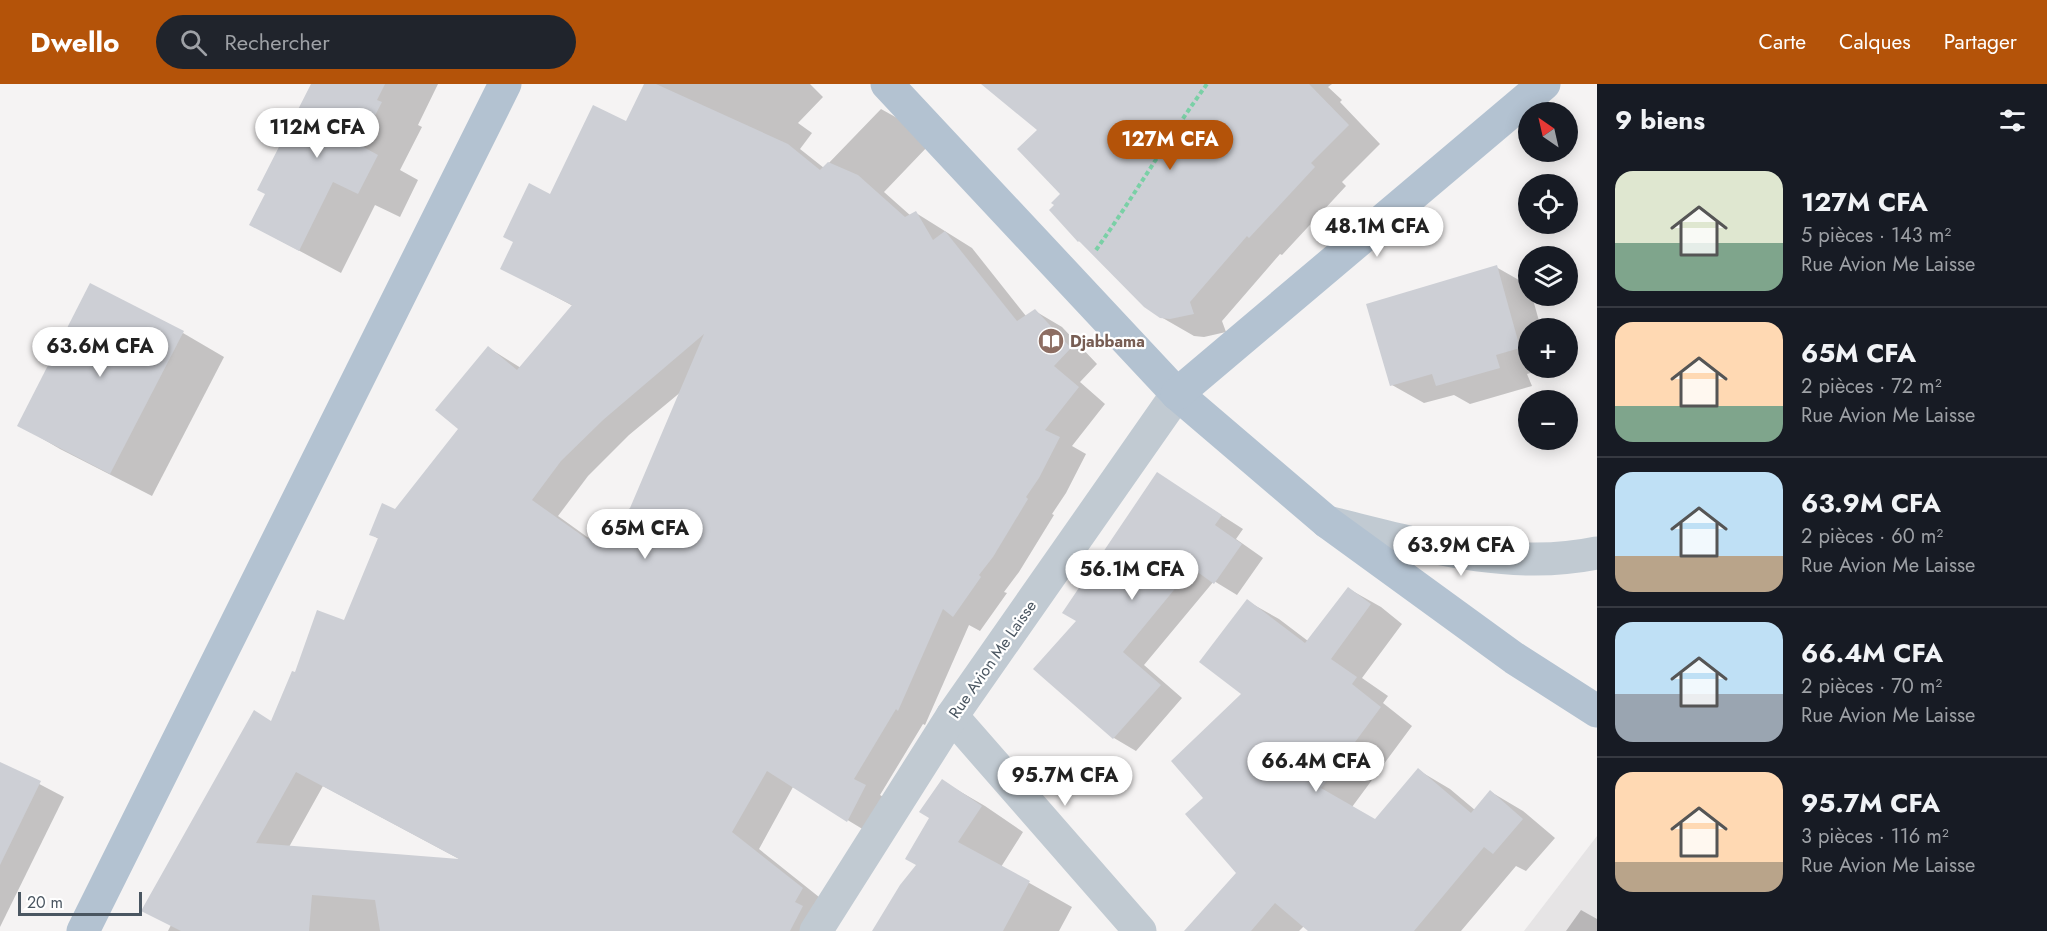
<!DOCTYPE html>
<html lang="fr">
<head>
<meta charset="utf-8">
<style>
  :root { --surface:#171b24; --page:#20242c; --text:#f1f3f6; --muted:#9ea1a6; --line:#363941; --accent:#b45309 }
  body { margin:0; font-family:Jost,sans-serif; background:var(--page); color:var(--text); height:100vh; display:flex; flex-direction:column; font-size:22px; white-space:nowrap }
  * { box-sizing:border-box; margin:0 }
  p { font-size:20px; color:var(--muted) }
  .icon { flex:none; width:33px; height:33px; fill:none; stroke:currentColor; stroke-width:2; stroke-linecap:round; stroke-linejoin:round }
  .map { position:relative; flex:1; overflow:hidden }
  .panel { display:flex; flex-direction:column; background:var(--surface); width:450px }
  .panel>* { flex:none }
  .needle { width:39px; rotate:326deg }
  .controls { position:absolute; left:1518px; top:18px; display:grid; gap:12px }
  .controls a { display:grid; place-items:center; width:60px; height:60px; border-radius:50%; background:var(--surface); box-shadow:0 3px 15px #0003; font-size:30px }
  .scale { position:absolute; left:18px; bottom:15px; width:124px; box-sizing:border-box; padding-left:6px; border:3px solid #4a5661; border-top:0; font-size:16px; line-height:21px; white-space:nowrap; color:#4a5661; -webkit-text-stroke:4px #fff; paint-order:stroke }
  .price { position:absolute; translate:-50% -51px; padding:0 14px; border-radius:21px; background:#fff; color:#222; font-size:20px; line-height:39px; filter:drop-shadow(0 2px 3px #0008) }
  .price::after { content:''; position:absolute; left:50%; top:36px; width:18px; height:14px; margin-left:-9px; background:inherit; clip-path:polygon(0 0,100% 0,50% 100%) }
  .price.on { background:var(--accent); color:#fff }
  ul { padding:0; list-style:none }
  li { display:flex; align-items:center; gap:18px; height:150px; padding:0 18px }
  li+li { border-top:2px solid var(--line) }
  li span { display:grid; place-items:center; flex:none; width:168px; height:120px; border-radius:18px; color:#555 }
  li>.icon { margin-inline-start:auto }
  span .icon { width:72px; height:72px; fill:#fffc; stroke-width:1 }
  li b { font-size:26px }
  h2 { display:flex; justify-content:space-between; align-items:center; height:72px; padding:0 18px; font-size:26px }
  header { display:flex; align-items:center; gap:36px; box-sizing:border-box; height:84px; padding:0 30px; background:var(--accent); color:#fff }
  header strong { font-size:28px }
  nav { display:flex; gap:33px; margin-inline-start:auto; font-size:21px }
  .search { width:420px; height:54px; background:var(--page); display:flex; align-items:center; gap:15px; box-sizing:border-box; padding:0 21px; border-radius:33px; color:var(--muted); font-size:22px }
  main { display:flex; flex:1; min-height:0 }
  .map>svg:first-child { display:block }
  .education { fill:#e6e4e5 }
  .shadow { fill:#0003; fill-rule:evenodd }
  .building { fill:#cdcfd5; fill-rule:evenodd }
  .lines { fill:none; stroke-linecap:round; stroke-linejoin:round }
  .path { stroke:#7ad0a6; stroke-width:4; stroke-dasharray:4.5 3; stroke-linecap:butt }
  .minor { stroke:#c1cad2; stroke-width:33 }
  .major { stroke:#b3c2d1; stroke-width:33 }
  .labels { text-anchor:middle; stroke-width:4.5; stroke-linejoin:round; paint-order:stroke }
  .education-label { font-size:16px; font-weight:bold; fill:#785e54; stroke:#fff; text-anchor:start }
  .street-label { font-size:16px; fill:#4a5661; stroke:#fff }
</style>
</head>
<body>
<header>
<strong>Dwello</strong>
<div class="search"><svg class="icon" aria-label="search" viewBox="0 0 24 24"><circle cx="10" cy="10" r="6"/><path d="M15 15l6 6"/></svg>Rechercher</div>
<nav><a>Carte</a><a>Calques</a><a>Partager</a></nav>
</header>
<main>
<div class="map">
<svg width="1597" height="847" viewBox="0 0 1597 847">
  <rect width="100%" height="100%" fill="#f5f3f3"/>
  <path class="education" d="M 1597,752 L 1597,847 L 1524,847 Z"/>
  <g class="shadow">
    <path d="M 313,0 L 438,0 L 418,41 L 422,43 L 400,86 L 418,96 L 400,133 L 375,121 L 341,189 L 251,141 L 266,110 Z"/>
    <path d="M 646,0 L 810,0 L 823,13 L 798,39 L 812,49 L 800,65 L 824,84 L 881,25 L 908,40 L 929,61 L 884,108 L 911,132 L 916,129 L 972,164 L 1026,232 L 1035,227 L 1062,243 L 1097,280 L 1080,298 L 1105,320 L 1072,362 L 1086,370 L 1066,409 L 1052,430 L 1054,431 L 1019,488 L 1004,508 L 1007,509 L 980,547 L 969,541 L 925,641 L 923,640 L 880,711 L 892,718 L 874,752 L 793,703 L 759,765 L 829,821 L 817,847 L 168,847 L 296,590 L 345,538 L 379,455 L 370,450 L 396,426 L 460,345 L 489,264 L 521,284 L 573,222 L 502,184 L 550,112 L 627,39 ZM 682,307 L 632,425 L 590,455 L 558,432 L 588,392 L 629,351 ZM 323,702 L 463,777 L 289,763 Z"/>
    <path d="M 1018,0 L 1332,0 L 1328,3 L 1342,16 L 1340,18 L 1380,60 L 1342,98 L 1346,102 L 1282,171 L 1280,170 L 1222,237 L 1226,248 L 1204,253 L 1194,252 L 1161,233 L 1084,160 L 1079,157 L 1040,46 Z"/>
    <path d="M 1496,183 L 1528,201 L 1528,212 L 1532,212 L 1541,244 L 1528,244 L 1528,284 L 1548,284 L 1527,290 L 1532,302 L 1470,320 L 1454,311 L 1424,319 L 1392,301 Z"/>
    <path d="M 183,249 L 224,273 L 152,412 L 60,365 L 19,341 Z"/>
    <path d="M 1157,390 L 1243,445 L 1236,455 L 1263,474 L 1237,511 L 1214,497 L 1144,581 L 1182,614 L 1136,667 L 1114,654 L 1078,537 Z"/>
    <path d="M 1349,505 L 1381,523 L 1402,540 L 1362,594 L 1388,612 L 1383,619 L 1412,642 L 1352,723 L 1375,736 L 1418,686 L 1450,705 L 1475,726 L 1491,708 L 1523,727 L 1555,754 L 1526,787 L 1516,782 L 1461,847 L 1310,847 L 1304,842 L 1299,847 L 1194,847 L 1238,789 L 1205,714 L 1243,610 L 1247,517 L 1279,535 L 1308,557 Z"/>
    <path d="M 5,682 L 64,713 L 0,843 L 0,692 Z"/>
    <path d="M 942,697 L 985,722 L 1023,748 L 1001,783 L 1072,823 L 1059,847 L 873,847 L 918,780 Z"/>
    <path d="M 1581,826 L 1597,835 L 1597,847 L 1566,847 Z"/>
  </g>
  <g class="building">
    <path d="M 311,0 L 385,0 L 377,16 L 382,18 L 360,61 L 378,71 L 358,110 L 333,98 L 299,167 L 249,141 L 265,110 L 257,106 Z"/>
    <path d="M 644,0 L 656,0 L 788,60 L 820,86 L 828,78 L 858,91 L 905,133 L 916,127 L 933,156 L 945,147 L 1017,237 L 1035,225 L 1071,264 L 1054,282 L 1079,303 L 1045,346 L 1060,353 L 1039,394 L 1026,413 L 1028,415 L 993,473 L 979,491 L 981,493 L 953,533 L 943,525 L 898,627 L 896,625 L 854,695 L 866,701 L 847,738 L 767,687 L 732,748 L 803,804 L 795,818 L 803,822 L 790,847 L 380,847 L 375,816 L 312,811 L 309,847 L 181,847 L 141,827 L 254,626 L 271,637 L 292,587 L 295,588 L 317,526 L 344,536 L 378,454 L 369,451 L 382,419 L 395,425 L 458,345 L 435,326 L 488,262 L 517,286 L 572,221 L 500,185 L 513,158 L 503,153 L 529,99 L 550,110 L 593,21 L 626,37 ZM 704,250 L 630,424 L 587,455 L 532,416 L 561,377 L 603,336 ZM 296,688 L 459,775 L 256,759 Z"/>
    <path d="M 981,0 L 1309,0 L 1349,41 L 1311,79 L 1315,83 L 1249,154 L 1247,152 L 1190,218 L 1194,230 L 1170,235 L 1160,234 L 1144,223 L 1079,157 L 1078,158 L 1049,126 L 1054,121 L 1051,119 L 1060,110 L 1017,65 L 1037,46 Z"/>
    <path d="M 1497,181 L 1520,264 L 1496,271 L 1500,284 L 1436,302 L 1432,290 L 1390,302 L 1366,220 Z"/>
    <path d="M 90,199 L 184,247 L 110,390 L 17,342 Z"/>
    <path d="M 1157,388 L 1222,431 L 1215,441 L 1242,460 L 1214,500 L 1192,484 L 1123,568 L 1161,601 L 1113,655 L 1033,585 L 1076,537 L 1062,529 Z"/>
    <path d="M 1348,503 L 1371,520 L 1331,575 L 1357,593 L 1352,600 L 1381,623 L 1321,704 L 1375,735 L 1418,684 L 1471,729 L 1490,706 L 1523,735 L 1493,770 L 1484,763 L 1414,847 L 1308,847 L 1275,819 L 1251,847 L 1184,847 L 1236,789 L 1185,730 L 1203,714 L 1171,677 L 1241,610 L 1199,578 L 1247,515 L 1305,559 Z"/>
    <path d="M 0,678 L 41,697 L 0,781 Z"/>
    <path d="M 942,695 L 982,722 L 958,758 L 1030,797 L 1003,847 L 872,847 L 900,801 L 916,781 L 905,775 L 929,734 L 919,728 Z"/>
  </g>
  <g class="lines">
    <path class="path" d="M 1096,166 C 1134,112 1168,54 1207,0"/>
    <g class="minor">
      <path d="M 1327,438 C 1414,459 1508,488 1597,469"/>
      <path d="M 952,632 L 1140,847"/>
      <path d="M 816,847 L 952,632 L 1177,310"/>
    </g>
    <g class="major">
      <path d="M 887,0 L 1177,310 L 1327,438 L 1514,574 L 1597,627"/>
      <path d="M 1177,310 L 1544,0"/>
      <path d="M 83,847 L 505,0"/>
    </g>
  </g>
  <defs>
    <symbol id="library-disc" viewBox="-11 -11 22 22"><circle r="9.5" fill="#8d6e63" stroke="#fff"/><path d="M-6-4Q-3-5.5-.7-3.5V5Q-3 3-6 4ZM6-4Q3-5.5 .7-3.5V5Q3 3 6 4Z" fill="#fff"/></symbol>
  </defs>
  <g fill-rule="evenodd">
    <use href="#library-disc" x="1036" y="242" width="30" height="30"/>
  </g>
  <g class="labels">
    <g class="education-label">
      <text x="1070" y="263">Djabbama</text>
    </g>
    <g class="street-label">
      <text transform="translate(992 575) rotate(-55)" y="6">Rue Avion Me Laisse</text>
    </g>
  </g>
</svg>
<div class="controls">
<a><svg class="needle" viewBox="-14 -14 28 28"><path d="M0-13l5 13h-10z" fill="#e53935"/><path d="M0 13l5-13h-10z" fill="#9ea1a6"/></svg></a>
<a><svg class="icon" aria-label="locate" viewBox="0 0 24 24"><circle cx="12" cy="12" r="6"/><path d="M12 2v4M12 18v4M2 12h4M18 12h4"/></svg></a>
<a><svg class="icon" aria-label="layers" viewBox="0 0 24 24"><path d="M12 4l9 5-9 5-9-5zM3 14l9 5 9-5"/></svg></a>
<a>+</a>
<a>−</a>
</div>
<div class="scale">20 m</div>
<b class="price" style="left:317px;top:75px">112M CFA</b>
<b class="price on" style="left:1170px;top:87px">127M CFA</b>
<b class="price" style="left:1377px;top:174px">48.1M CFA</b>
<b class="price" style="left:100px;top:294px">63.6M CFA</b>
<b class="price" style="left:645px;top:476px">65M CFA</b>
<b class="price" style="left:1461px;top:493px">63.9M CFA</b>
<b class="price" style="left:1132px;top:517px">56.1M CFA</b>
<b class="price" style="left:1316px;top:709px">66.4M CFA</b>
<b class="price" style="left:1065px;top:723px">95.7M CFA</b>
</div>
<section class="panel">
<h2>9 biens<svg class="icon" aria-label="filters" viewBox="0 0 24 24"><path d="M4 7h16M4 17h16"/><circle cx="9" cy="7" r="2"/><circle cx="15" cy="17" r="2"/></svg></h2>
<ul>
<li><span style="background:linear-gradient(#dfe7d0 60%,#7fa58c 0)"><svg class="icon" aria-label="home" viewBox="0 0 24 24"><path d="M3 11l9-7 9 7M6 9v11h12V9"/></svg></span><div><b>127M CFA</b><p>5 pièces · 143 m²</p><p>Rue Avion Me Laisse</p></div></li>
<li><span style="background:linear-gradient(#ffd9b3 70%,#7fa58c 0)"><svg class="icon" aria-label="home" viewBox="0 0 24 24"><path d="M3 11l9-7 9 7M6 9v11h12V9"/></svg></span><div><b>65M CFA</b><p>2 pièces · 72 m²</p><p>Rue Avion Me Laisse</p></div></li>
<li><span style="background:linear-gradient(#bfe0f5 70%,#b9a48a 0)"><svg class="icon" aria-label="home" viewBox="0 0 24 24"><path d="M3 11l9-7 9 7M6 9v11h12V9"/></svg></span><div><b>63.9M CFA</b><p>2 pièces · 60 m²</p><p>Rue Avion Me Laisse</p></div></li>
<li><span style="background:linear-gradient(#bfe0f5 60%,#9aa5b1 0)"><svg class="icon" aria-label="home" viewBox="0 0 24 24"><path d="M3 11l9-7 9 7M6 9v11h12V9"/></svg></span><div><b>66.4M CFA</b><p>2 pièces · 70 m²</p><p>Rue Avion Me Laisse</p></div></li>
<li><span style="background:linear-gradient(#ffd9b3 75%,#b9a48a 0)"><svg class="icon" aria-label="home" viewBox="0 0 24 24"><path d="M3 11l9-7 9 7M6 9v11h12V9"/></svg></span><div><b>95.7M CFA</b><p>3 pièces · 116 m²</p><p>Rue Avion Me Laisse</p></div></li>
</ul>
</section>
</main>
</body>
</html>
